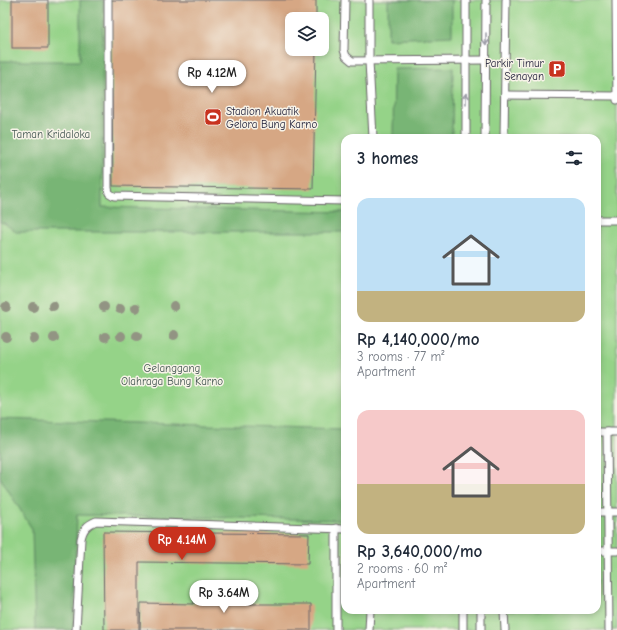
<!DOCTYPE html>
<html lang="en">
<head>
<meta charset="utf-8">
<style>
  :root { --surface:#fff; --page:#f2f2f3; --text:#1f2937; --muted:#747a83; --accent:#c8321e }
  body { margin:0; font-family:"Comic Neue",sans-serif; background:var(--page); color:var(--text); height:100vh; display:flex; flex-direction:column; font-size:15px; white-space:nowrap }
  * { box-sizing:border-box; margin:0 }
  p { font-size:13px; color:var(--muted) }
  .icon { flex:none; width:22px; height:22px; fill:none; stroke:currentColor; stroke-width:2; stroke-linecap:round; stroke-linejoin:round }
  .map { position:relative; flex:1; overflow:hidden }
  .details { position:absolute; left:341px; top:134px; width:260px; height:480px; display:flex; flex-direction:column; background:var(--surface); border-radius:12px; box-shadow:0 2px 6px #0003 }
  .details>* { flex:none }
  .tools { position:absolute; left:285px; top:12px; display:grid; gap:8px }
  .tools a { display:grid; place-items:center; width:44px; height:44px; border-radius:8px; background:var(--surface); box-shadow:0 2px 6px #0003; font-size:20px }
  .price { position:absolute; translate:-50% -34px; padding:0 9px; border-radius:14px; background:#fff; color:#222; font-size:13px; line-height:26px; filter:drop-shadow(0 1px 2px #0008) }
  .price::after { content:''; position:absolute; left:50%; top:24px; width:12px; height:9px; margin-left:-6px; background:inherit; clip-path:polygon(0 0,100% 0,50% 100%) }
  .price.on { background:var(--accent); color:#fff }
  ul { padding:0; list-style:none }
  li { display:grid; align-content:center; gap:8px; height:212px; padding:0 16px }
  li span { display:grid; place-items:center; height:124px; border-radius:12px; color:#555 }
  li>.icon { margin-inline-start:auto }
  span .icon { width:72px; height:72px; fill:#fffc; stroke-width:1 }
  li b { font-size:17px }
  h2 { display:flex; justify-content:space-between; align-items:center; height:48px; padding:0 16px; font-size:17px }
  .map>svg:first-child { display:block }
  .green { fill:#95d388; stroke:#5c7a62; fill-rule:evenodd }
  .forest { fill:#78b574; stroke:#4d6c58 }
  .building { fill:#d6a784 }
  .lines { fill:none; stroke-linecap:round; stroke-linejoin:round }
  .lane-casing { stroke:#6a6469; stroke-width:9 }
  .lane { stroke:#fff; stroke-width:7 }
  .tree { fill:#929483 }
  .oneway { stroke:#9c9ca7 }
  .labels { text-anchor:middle; stroke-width:3; stroke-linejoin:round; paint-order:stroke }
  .poi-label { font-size:11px; fill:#22223b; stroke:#f7f3e8; text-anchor:end }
  .park-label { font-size:11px; fill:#445752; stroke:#f7f3e8 }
</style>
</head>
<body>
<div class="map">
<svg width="617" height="630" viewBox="0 0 617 630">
  <rect width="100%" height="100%" fill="#f7f3e8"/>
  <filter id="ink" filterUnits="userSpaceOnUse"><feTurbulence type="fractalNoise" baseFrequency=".025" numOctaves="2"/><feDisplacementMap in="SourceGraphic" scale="8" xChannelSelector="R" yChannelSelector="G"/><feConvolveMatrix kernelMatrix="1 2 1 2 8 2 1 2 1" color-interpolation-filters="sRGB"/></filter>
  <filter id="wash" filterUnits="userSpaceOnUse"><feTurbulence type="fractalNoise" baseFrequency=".012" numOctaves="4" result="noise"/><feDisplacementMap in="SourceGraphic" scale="16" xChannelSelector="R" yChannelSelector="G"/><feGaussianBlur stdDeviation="0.9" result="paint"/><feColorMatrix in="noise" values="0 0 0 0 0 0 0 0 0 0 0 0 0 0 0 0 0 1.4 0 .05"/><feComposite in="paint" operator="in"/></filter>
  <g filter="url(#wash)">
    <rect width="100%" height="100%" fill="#f1debf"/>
    <path class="green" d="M 0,0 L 617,0 L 617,630 L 0,630 ZM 292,19 L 322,19 L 322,49 L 292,49 ZM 345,138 L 597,138 L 597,610 L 345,610 Z"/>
    <g class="forest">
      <path d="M 80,0 L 103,0 L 102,207 L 345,212 L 345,232 L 16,232 L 4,223 L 0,222 L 0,61 L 80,61 Z"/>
      <path d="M 388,0 L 452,0 L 452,36 L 388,39 Z"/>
      <path d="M 453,68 L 452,138 L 393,138 L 394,69 Z"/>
      <path d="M 0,419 L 345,429 L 345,520 L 77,515 L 73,630 L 35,630 L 32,529 L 0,477 Z"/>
    </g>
    <g id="blocks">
      <g class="building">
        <rect x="12" y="0" width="36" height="48"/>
        <path d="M 111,0 L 316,0 L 316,19 L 292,19 L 292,49 L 316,49 L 313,189 L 113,186 Z"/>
        <path d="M 103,532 L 309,534 L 308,564 L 139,562 L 139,630 L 104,630 Z"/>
        <path d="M 194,590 L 243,590 L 243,604 L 311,604 L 311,630 L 140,630 L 141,603 L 194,604 Z"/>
      </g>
    </g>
  </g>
  <g filter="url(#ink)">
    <use href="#blocks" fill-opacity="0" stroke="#6a6469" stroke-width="1"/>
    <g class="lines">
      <defs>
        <g id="lane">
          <path d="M 108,0 L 108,188 L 109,193 L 114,196 L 345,201"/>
          <path d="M 345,0 L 344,50 L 346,56 L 352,61 L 486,60"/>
          <path d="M 369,0 L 369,61 L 373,138"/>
          <path d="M 616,0 L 617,100"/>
          <path d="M 505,95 L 617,96"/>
          <path d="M 466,138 L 466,0"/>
          <path d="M 485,138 L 486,0"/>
          <path d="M 504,138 L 506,0"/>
          <path d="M 597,220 L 617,220"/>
          <path d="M 597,432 L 617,432"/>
          <path d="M 607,432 L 609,630"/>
          <path d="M 597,512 L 617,512"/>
          <path d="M 597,551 L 617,551"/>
          <path d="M 504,610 L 505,630"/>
          <path d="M 76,630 L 81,539 C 83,529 87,525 96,521 L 345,529"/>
          <path d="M 336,630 L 336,528"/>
          <path d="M 369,630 L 370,610"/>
          <path d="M 463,630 L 463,610"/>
          <path d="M 481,630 L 481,610"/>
        </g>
      </defs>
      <use href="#lane" class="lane-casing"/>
      <use href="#lane" class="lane"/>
    </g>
    <g class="tree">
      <circle cx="53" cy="306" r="5"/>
      <circle cx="174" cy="306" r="5"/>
      <circle cx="6" cy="307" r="5"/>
      <circle cx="33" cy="307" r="5"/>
      <circle cx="104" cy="307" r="5"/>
      <circle cx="136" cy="308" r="5"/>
      <circle cx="120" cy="309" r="5"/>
      <circle cx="174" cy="335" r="5"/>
      <circle cx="121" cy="336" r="5"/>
      <circle cx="137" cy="336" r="5"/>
      <circle cx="6" cy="337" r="5"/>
      <circle cx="105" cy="337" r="5"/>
      <circle cx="54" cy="338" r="5"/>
      <circle cx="34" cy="339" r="5"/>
    </g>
    <defs><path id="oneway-shaft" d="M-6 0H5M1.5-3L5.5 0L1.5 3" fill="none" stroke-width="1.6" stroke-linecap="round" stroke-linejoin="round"/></defs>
    <g class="oneway">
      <use href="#oneway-shaft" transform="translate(486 39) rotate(90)"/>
      <use href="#oneway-shaft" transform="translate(466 99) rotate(-90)"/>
    </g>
  </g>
  <defs>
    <symbol id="parking-square" viewBox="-11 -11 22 22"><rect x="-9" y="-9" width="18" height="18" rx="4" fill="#c8321e" stroke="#f7f3e8"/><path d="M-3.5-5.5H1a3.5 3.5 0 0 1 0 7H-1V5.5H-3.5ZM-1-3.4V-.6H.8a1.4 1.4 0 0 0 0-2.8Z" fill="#fff"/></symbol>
    <symbol id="stadium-square" viewBox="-11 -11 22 22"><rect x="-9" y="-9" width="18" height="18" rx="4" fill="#c8321e" stroke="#f7f3e8"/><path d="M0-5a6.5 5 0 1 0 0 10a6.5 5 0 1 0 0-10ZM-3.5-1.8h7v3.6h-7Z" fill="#fff"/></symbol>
  </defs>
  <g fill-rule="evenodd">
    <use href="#parking-square" x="547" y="59" width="20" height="20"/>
    <use href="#stadium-square" x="203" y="107" width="20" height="20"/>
  </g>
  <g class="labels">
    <g class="poi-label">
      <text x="544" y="67">Parkir Timur<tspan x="544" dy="13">Senayan</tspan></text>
      <text x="226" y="115" text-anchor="start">Stadion Akuatik<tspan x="226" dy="13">Gelora Bung Karno</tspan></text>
    </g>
    <g class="park-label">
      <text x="51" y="138">Taman Kridaloka</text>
      <text x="172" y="372">Gelanggang<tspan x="172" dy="13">Olahraga Bung Karno</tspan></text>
    </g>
  </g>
</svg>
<div class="tools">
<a><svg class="icon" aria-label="layers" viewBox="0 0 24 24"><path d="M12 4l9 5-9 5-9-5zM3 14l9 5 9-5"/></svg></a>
</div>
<b class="price" style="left:212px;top:94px">Rp 4.12M</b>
<b class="price on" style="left:182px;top:561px">Rp 4.14M</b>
<b class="price" style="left:224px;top:614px">Rp 3.64M</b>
<section class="details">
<h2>3 homes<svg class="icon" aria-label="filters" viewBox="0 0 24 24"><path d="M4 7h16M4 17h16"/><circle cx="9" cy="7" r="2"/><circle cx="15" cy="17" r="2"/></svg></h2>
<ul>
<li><span style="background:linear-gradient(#bfe0f5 75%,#c2b280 0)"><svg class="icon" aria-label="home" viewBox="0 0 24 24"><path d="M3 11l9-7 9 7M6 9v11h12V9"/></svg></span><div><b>Rp 4,140,000/mo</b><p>3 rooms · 77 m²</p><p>Apartment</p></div></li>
<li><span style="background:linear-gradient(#f6c9c9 60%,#c2b280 0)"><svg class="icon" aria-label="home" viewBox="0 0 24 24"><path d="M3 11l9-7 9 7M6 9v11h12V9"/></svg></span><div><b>Rp 3,640,000/mo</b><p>2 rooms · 60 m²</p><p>Apartment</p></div></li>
</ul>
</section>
</div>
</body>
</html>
